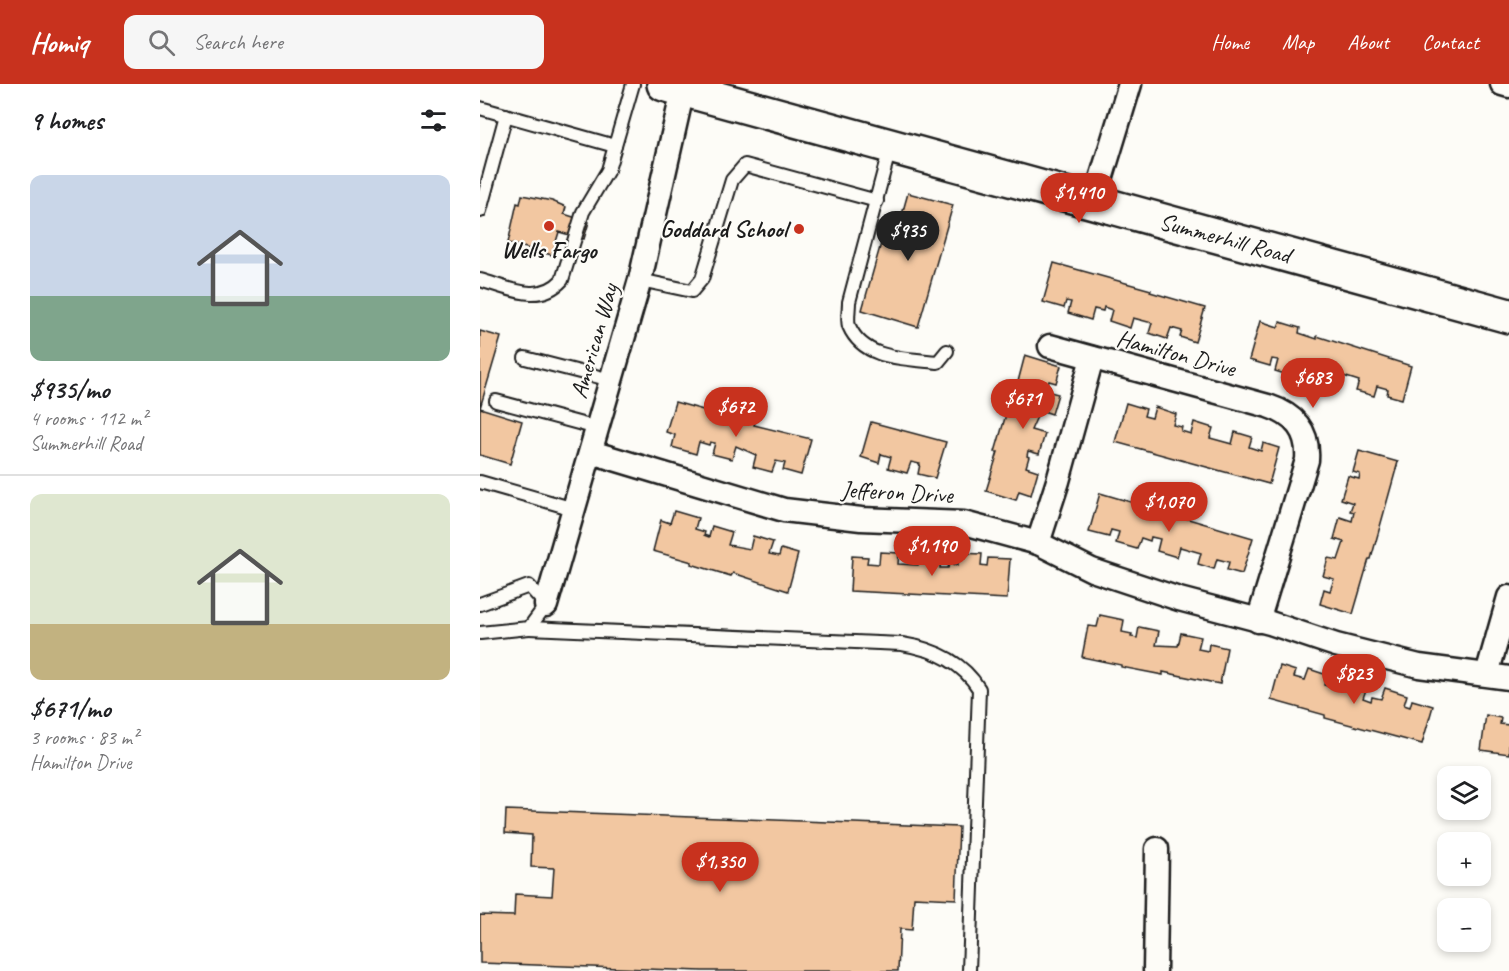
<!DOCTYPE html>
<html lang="en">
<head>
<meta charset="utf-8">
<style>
  :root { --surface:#fff; --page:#f6f6f6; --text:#202124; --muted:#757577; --line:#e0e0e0; --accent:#c8321e }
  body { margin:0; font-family:Caveat,sans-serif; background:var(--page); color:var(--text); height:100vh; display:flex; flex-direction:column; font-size:22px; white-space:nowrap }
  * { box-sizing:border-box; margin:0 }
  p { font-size:20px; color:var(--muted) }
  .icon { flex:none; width:33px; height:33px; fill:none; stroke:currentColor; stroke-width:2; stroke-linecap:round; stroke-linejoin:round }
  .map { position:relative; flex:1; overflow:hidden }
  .side { display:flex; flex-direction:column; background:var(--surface); width:480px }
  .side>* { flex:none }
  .fabs { position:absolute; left:957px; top:682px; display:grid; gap:12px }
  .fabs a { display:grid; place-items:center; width:54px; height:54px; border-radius:12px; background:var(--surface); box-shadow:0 3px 9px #0003; font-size:30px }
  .price { position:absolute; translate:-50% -51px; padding:0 14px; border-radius:21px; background:var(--accent); color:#fff; font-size:20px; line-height:39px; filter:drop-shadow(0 2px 3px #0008) }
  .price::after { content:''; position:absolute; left:50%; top:36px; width:18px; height:14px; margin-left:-9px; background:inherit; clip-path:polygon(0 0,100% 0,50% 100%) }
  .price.active { background:#222; color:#fff }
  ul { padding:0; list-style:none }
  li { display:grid; align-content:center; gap:12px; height:318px; padding:0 30px }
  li+li { border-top:2px solid var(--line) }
  li span { display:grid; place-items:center; height:186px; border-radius:12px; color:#555 }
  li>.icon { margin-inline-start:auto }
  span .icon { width:108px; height:108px; fill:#fffc; stroke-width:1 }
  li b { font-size:26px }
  h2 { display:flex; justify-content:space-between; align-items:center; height:72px; padding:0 30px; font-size:26px }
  header { display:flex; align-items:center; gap:36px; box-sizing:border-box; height:84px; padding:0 30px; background:var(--accent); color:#fff }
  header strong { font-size:28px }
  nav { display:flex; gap:33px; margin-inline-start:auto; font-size:21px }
  .search { width:420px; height:54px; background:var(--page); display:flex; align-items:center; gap:15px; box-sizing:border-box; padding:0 21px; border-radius:12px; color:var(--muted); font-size:22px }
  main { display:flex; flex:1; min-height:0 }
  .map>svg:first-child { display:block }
  .building { fill:#f2c7a1; stroke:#1c1c1c; stroke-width:1.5 }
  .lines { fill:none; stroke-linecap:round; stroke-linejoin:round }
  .lane-casing { stroke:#1c1c1c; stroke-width:16 }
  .street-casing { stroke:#1c1c1c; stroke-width:27 }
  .secondary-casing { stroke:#1c1c1c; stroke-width:38 }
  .lane { stroke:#fdfcf7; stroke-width:12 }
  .street { stroke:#fdfcf7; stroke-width:22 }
  .secondary { stroke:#fdfcf7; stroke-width:33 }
  .poi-dot { fill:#c8321e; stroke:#fdfcf7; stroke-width:2 }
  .labels { text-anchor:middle; stroke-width:4.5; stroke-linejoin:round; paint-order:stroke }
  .poi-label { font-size:24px; font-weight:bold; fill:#1c1c1c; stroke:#fdfcf7; text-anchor:end }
  .street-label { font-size:24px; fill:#1c1c1c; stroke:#fdfcf7 }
</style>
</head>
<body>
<header>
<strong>Homiq</strong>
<div class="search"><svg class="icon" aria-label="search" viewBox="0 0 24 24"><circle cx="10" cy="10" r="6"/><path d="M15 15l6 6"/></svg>Search here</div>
<nav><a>Home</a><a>Map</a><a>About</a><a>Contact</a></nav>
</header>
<main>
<section class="side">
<h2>9 homes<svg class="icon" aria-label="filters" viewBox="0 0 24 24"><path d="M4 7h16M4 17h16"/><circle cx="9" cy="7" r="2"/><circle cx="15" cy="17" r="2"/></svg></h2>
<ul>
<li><span style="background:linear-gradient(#c9d6e8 65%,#7fa58c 0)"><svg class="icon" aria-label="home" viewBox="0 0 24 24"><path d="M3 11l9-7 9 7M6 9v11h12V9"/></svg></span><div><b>$935/mo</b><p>4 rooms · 112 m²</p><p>Summerhill Road</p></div></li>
<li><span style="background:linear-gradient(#dfe7d0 70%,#c2b280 0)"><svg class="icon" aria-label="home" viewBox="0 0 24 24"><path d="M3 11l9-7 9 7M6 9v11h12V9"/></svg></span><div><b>$671/mo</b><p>3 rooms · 83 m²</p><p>Hamilton Drive</p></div></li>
</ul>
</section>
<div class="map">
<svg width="1029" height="887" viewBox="0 0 1029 887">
  <rect width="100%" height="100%" fill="#fdfcf7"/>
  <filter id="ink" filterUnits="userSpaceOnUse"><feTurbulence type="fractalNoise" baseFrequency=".0167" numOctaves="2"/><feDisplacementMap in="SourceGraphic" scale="12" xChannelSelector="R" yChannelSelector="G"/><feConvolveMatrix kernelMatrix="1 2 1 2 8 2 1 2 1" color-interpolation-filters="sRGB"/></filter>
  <g filter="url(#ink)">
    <g class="building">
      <path d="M 428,109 L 473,121 L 438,243 L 382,226 L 404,149 L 416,152 Z"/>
      <path d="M 42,111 L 72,117 L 86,123 L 84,130 L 109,138 L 104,155 L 79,148 L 72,171 L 28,159 L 37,119 L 40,120 Z"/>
      <path d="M 574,179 L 671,206 L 670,208 L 725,224 L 715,258 L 700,253 L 702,247 L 691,244 L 687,255 L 669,249 L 672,239 L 653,234 L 650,244 L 629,237 L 632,226 L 624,223 L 623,227 L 614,225 L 611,236 L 588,229 L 591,218 L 586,217 L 584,224 L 563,218 Z"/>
      <path d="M 780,237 L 798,243 L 800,238 L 820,244 L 819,249 L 837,255 L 837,252 L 931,282 L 922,315 L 907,311 L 908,305 L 897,302 L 894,312 L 876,307 L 879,297 L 860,291 L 857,301 L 836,295 L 839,283 L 831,281 L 830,285 L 821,282 L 818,294 L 795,287 L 798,276 L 792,275 L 790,282 L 769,276 Z"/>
      <path d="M 0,247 L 21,253 L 0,324 L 42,337 L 30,380 L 0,371 Z"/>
      <path d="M 545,271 L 581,282 L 576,299 L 569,297 L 566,307 L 578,310 L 572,330 L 560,326 L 551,346 L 565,350 L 559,370 L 548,367 L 547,372 L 549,373 L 546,383 L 558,387 L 551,411 L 539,407 L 536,416 L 506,407 L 518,368 L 515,368 L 527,327 L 530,328 Z"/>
      <path d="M 195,318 L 234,329 L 235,326 L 275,338 L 274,341 L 331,355 L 321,391 L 303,386 L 305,379 L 296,377 L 292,388 L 273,383 L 276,371 L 256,362 L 252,375 L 232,370 L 235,359 L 230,358 L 229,361 L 219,358 L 216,370 L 192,363 L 195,351 L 186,348 Z"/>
      <path d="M 646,319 L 666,325 L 664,332 L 672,334 L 675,323 L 696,330 L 693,341 L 702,343 L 701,347 L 711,350 L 714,338 L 733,344 L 730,354 L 752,360 L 755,348 L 772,353 L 769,363 L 781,367 L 783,359 L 799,364 L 789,400 L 635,358 Z"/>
      <path d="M 391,338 L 466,358 L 455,394 L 438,390 L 440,380 L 431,378 L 427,389 L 408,384 L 411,373 L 401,370 L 399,379 L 381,373 Z"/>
      <path d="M 879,367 L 918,378 L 891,475 L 889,475 L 873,530 L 840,520 L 844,505 L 850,507 L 854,495 L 843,492 L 848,474 L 858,476 L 864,458 L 854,455 L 860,433 L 872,437 L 874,428 L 870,427 L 873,419 L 861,415 L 868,392 L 879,395 L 880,390 L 873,388 Z"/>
      <path d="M 620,409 L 773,454 L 762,490 L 747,486 L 749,478 L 737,475 L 734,485 L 718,480 L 721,469 L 700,463 L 697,473 L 677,467 L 680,455 L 671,453 L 670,457 L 661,454 L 657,465 L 636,459 L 639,448 L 631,446 L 629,453 L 609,448 Z"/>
      <path d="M 194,427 L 218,434 L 215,445 L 225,448 L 224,451 L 229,453 L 232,442 L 252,448 L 248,461 L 270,465 L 273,452 L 293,458 L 289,470 L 299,472 L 301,465 L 318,470 L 308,507 L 253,489 L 251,492 L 211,480 L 212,478 L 173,467 L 181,436 L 190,439 Z"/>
      <path d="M 400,468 L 419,469 L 418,480 L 438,481 L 438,471 L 461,472 L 460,484 L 468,484 L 469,480 L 478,481 L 478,469 L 502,470 L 501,481 L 507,482 L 508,474 L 530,475 L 527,515 L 370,507 L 372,472 L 388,473 L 387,479 L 399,480 Z"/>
      <path d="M 620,531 L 644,536 L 642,548 L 652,550 L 651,553 L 657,554 L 659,543 L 679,547 L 676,561 L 698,562 L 701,549 L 721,553 L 718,565 L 728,567 L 729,560 L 747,564 L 740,600 L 683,588 L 683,591 L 641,583 L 641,581 L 602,573 L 608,542 L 617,543 Z"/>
      <path d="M 800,582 L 816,587 L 814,593 L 825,596 L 829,585 L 847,591 L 844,601 L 862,606 L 865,596 L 887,603 L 883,614 L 891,617 L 892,613 L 901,615 L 905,604 L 927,611 L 924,621 L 930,623 L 932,616 L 953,622 L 942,660 L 845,634 L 845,631 L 791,616 Z"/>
      <path d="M 1006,631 L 1021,634 L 1020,640 L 1029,641 L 1029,670 L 1001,666 Z"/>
      <path d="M 26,726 L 479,743 L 476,815 L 434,813 L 432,846 L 420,845 L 418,887 L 222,887 L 0,879 L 0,831 L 34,832 L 35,810 L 72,812 L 74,784 L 51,783 L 52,751 L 25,749 Z"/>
    </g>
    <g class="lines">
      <defs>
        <g id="lane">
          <path d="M 0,24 L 135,62"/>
          <path d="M 410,64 L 369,218 C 369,225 367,236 369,242 C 384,277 426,274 458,278 L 467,267"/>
          <path d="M 0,127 L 26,31"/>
          <path d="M 0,196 C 29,204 59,221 82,196 L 103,128 L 128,86 L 153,0"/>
          <path d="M 160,196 L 212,207 L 222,195 L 252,96 L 265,81 L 397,117"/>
          <path d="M 45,274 L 131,296"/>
          <path d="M 16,317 L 117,344"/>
          <path d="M 0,398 L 94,425"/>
          <path d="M 0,520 L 49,502 L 66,521 L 49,544 L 0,549"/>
          <path d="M 49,544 L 422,560 C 454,565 482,577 499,605 L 489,887"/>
        </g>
        <g id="street">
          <path d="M 1022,0 L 1029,2"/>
          <path d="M 614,118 L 650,0"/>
          <path d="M 570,262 L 788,322 C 815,331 829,347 827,376 L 778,537"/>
          <path d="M 111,368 L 304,426 L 381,435 L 484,439 L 558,459 L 612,486 L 699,515 L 790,539 L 856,561 L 939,582 L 1029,594"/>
          <path d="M 558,459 L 578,397 L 612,274"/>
          <path d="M 66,521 L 160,196 L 203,6"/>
          <path d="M 1007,590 L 1029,513"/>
          <path d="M 675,887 L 677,765"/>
        </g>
        <path id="secondary" d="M 184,0 L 1029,232"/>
      </defs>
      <use href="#lane" class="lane-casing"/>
      <use href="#street" class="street-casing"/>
      <use href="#secondary" class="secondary-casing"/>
      <use href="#lane" class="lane"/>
      <use href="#street" class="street"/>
      <use href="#secondary" class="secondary"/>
    </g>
  </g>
  <g class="poi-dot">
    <circle cx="69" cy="142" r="6"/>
    <circle cx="319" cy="145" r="6"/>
  </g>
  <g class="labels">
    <g class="poi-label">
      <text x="307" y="153">Goddard School</text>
      <text x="69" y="174" text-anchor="middle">Wells Fargo</text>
    </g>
    <g class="street-label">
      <text transform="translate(745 154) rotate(15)" y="8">Summerhill Road</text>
      <text transform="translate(114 257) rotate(-74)" y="8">American Way</text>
      <text transform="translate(696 269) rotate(15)" y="8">Hamilton Drive</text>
      <text transform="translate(417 408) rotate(3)" y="8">Jefferon Drive</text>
    </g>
  </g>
</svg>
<div class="fabs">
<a><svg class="icon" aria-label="layers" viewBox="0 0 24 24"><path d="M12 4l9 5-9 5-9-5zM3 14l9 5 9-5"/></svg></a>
<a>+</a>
<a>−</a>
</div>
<b class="price" style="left:599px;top:140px">$1,410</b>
<b class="price active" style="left:428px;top:178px">$935</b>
<b class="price" style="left:833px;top:325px">$683</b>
<b class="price" style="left:543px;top:346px">$671</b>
<b class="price" style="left:256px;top:354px">$672</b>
<b class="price" style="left:689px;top:449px">$1,070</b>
<b class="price" style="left:452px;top:493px">$1,190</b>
<b class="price" style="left:874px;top:621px">$823</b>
<b class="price" style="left:240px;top:809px">$1,350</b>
</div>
</main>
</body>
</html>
